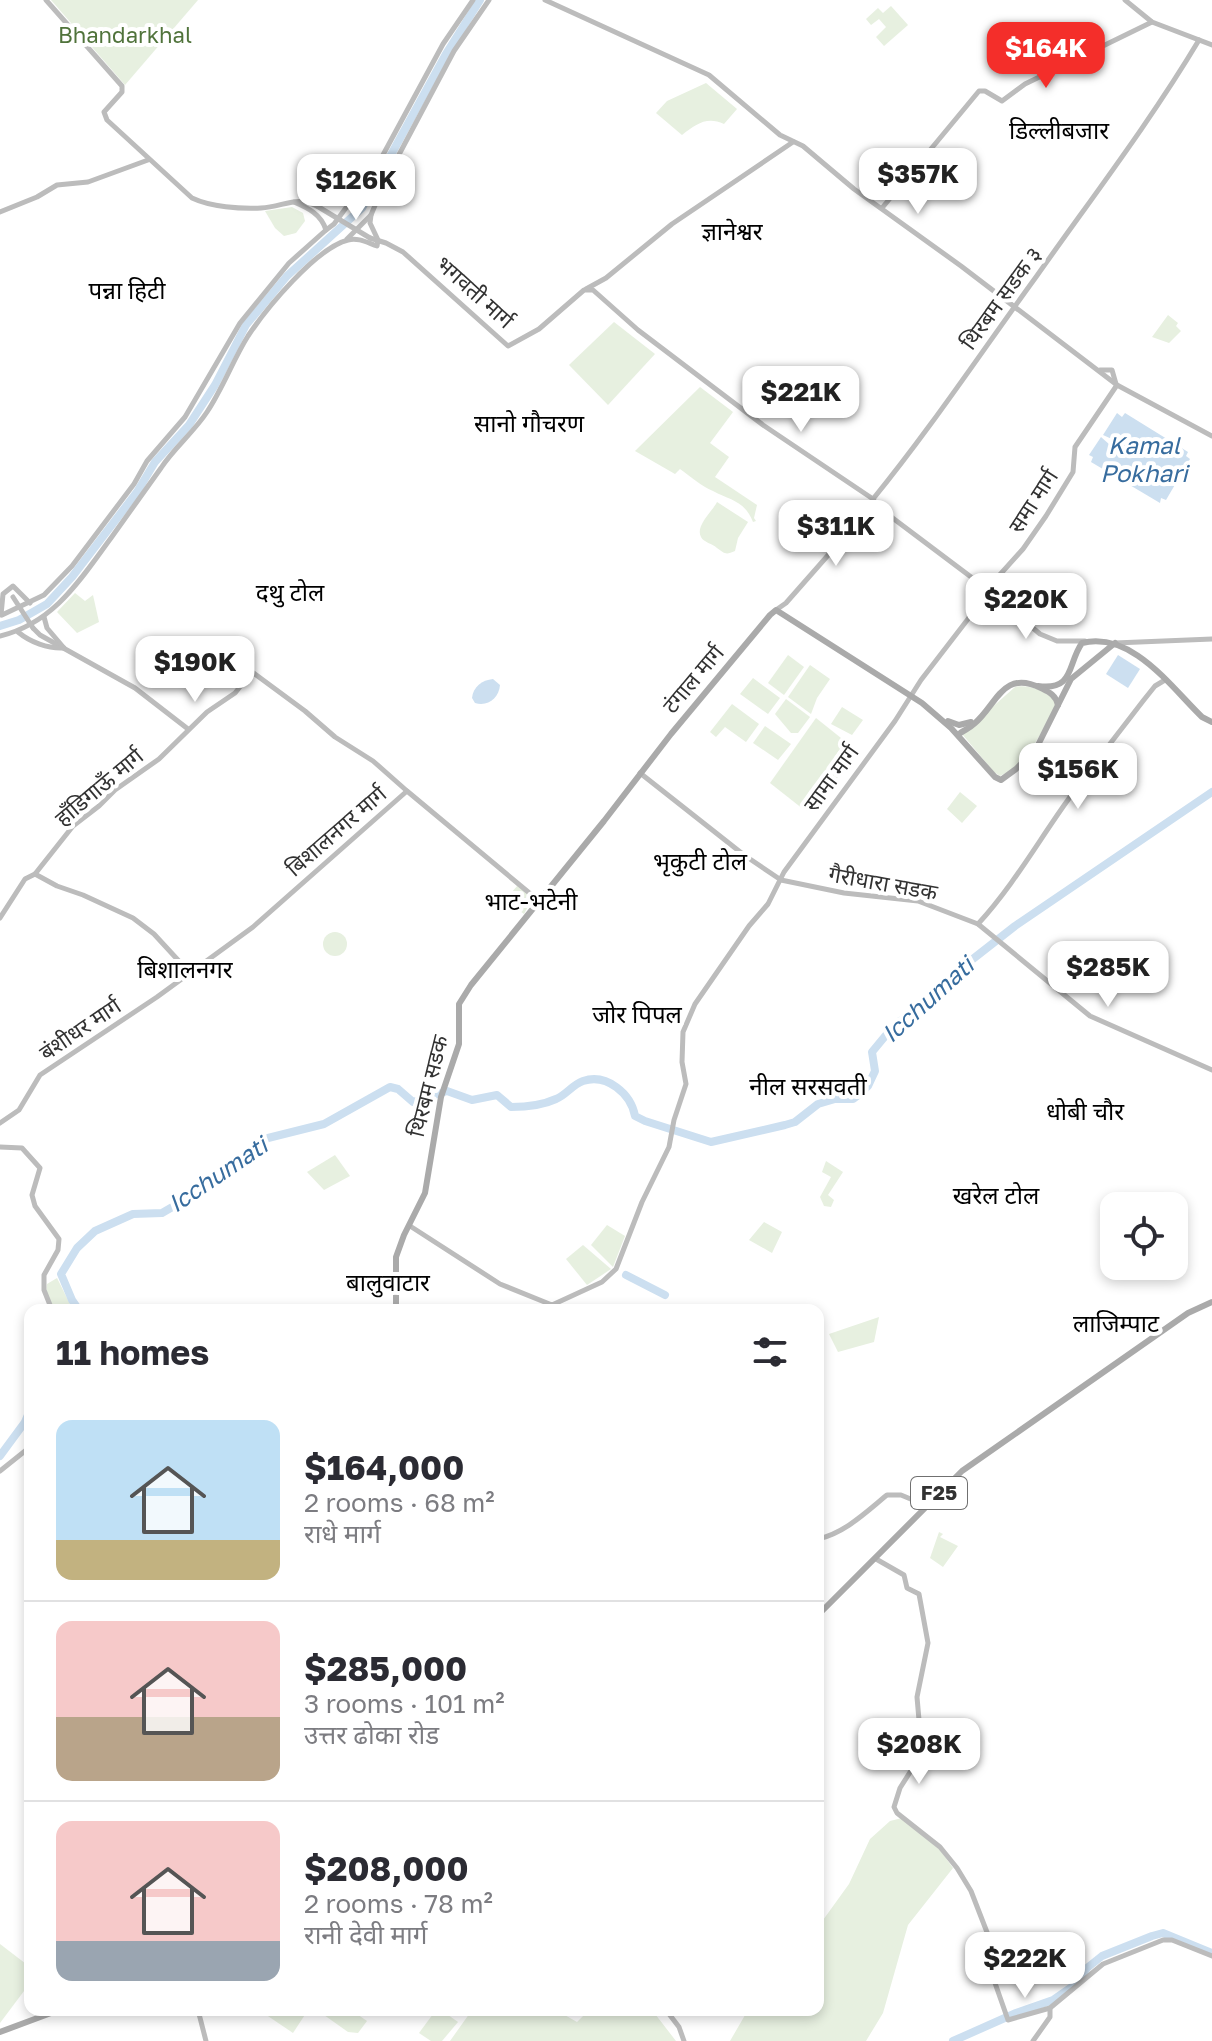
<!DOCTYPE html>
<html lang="en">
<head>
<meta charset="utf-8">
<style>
  :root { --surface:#fff; --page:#f2f2f3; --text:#2b2b33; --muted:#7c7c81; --line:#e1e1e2; --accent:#f42e2a }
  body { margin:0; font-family:"Golos Text","Noto Sans Devanagari",sans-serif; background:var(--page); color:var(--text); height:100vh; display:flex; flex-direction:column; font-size:30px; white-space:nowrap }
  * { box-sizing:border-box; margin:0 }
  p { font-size:26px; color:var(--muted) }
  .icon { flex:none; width:44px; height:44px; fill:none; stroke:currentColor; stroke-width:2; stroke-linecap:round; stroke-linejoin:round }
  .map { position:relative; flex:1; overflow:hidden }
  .side { position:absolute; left:24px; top:1304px; width:800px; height:712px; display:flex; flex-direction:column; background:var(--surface); border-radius:16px; box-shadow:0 4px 12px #0003 }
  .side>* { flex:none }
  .buttons { position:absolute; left:1100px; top:1192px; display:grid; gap:16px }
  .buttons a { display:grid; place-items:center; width:88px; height:88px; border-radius:16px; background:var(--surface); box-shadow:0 4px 12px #0003; font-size:40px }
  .price { position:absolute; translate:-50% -68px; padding:0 18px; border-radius:16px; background:#fff; color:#222; font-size:26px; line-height:52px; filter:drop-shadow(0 2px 4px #0008) }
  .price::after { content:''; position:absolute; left:50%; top:48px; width:24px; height:18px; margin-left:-12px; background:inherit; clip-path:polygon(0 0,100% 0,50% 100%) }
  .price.current { background:var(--accent); color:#fff }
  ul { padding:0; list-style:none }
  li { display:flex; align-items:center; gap:24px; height:200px; padding:0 32px }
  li+li { border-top:2px solid var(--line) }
  li span { display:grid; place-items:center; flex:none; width:224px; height:160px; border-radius:16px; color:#555 }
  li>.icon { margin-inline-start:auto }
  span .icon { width:96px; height:96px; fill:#fffc; stroke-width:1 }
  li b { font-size:34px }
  h2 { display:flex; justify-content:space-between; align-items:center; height:96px; padding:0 32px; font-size:34px }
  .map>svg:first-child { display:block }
  .green { fill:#e7f0e0 }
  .water { fill:#ccdff0 }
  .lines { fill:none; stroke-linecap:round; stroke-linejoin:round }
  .river { stroke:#ccdff0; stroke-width:8 }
  .secondary { stroke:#bcbcbc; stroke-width:5 }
  .primary { stroke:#aaa; stroke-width:6 }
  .secondary-bridge { stroke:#bcbcbc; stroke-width:5 }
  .labels { text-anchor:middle; stroke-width:8; stroke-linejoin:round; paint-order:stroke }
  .shield { fill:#fff; stroke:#707070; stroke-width:2 }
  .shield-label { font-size:20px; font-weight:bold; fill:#323232 }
  .park-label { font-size:22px; fill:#50733b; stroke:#fff }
  .street-label { font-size:22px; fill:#323232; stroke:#fff }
  .neighbourhood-label { font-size:24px; fill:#000; stroke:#fff }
  .water-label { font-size:24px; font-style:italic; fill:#376c9e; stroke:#fff }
</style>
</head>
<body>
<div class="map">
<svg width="1212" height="2041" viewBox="0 0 1212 2041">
  <rect width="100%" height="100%" fill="#fff"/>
  <g class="green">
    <path d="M 51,0 L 198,0 L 125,85 Z"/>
    <path d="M 891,6 L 908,25 L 884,46 L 876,37 L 886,27 L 879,19 L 871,25 L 866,19 L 878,8 L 883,13 Z"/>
    <path d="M 706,83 L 737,109 L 724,124 C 707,116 696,124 682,135 L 656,113 L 667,101 Z"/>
    <path d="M 292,207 L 303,213 L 305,221 L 296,233 L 284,236 L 275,228 L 265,211 Z"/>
    <path d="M 1168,315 L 1178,323 L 1176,326 L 1181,331 L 1169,343 L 1152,337 Z"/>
    <path d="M 614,322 L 655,354 L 608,405 L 569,365 Z"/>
    <path d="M 700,387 L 733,412 L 710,443 L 729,457 L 715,477 L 757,505 L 754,518 L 756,521 L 753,522 C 745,501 730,500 713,491 C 701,486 690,476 680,469 L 675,474 L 635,451 Z"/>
    <path d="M 717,502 L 748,522 L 738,538 L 735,551 C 726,555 725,554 717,548 C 713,544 703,542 701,537 C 695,526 712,512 717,502 Z"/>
    <path d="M 75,593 L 85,601 L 93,595 L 99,622 L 77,633 L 57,612 Z"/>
    <path d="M 788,655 L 804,667 L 784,695 L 768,683 Z"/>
    <path d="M 810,665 L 830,679 L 817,698 L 811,714 L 788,697 Z"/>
    <path d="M 753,678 L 780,698 L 768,714 L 740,694 Z"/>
    <path d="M 1015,687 C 1029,684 1048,691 1056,703 C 1042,731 1030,762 1000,776 L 994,772 L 962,734 Z"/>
    <path d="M 786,699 L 810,717 L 798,733 L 791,733 L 775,714 Z"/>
    <path d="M 732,704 L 759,724 L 746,742 L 725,727 L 716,737 L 710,732 Z"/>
    <path d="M 842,707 L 863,720 L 852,735 L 831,724 Z"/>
    <path d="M 816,718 L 851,746 L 853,752 L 851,760 L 811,812 L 803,809 L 770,783 Z"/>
    <path d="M 765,726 L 791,744 L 778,760 L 753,743 Z"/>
    <path d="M 960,792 L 977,806 L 962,823 L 947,809 Z"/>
    <path d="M 518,885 L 532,899 L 524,914 L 505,900 Z"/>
    <circle cx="335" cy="944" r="12"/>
    <path d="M 335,1155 L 350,1176 L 324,1190 L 307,1172 Z"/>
    <path d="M 826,1161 L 843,1172 L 828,1195 L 834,1200 L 831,1207 L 824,1206 L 820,1197 L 831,1177 L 822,1172 Z"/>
    <path d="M 764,1222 L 782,1232 L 772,1253 L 749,1240 Z"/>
    <path d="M 607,1225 L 625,1236 L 613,1267 L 591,1245 Z"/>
    <path d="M 583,1245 L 611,1269 L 587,1285 L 566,1259 Z"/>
    <path d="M 57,1278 L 73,1310 C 55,1310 44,1304 47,1284 Z"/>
    <path d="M 879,1317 L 874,1342 L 838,1352 L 829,1334 Z"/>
    <path d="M 939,1532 L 943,1534 L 940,1537 L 958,1546 L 943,1567 L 930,1558 Z"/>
    <path d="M 902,1818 L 940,1850 L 953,1868 L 908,1925 L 883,2013 L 866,2041 L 730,2041 L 748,2010 L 818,2010 L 818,1927 L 849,1884 L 870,1839 L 890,1821 Z"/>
    <path d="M 0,1944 L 30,1967 L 30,1983 L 0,2023 Z"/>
    <path d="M 259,2010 L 308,2010 L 293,2033 Z"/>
    <path d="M 317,2010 L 351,2010 L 367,2021 L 358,2033 L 348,2032 Z"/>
    <path d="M 436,2010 L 441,2010 L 458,2022 L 442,2041 L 431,2041 L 419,2033 Z"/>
    <path d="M 472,2010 L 556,2010 L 577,2022 L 589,2010 L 652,2010 L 676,2041 L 450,2041 Z"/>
  </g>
  <g class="water">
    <path d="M 1117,413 L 1122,417 L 1125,413 L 1188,452 L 1186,456 L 1190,459 L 1166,500 L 1161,498 L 1160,503 L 1091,462 L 1093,457 L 1089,455 L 1101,437 L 1110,445 L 1114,440 L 1103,435 Z"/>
    <path d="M 1118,655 L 1140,669 L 1128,688 L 1106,674 Z"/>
    <path d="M 493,679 L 500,685 C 499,698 488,707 475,703 L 472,698 C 473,687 482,680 493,679 Z"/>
  </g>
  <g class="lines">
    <g class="river">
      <path d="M 0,626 L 19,620 L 47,604 L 72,577 L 137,492 L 155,462 L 189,425 L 215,385 L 246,325 L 287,276 L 362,208 L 446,54 L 480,0"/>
      <path d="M 626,1275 L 665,1295"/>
      <path d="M 79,1310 L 72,1300 L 61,1274 L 77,1248 L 95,1231 L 133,1214 L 162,1213 L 219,1180 L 268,1138 L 324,1124 L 390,1087 L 398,1089 L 413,1102 L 447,1091 L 472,1100 L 497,1095 L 511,1107 C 526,1107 543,1105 556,1099 C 566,1095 572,1085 583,1081 C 607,1073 631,1094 635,1116 L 645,1121 L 711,1142 L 785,1125 L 795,1122 L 818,1104 L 835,1099 L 853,1099 L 861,1093 L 868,1086 L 875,1071 L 872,1052 L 896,1023 L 926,1007 L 969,962 L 1015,926 L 1212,792"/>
      <path d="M 0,1456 L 25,1422 L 30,1410"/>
      <path d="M 953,2041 L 1016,2013 L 1053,2000 L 1076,1984 L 1087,1968 L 1102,1956 L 1152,1936 L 1163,1933 L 1212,1953"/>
    </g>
    <g class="secondary">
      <path d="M 46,0 L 122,86 L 122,92 L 104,112 L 107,120 L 192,198 C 211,207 240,209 261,208 C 283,207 297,195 317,206"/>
      <path d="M 545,0 L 709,75 L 780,135 L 803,146 L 854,189 L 961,266 L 1117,385 L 1212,436"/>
      <path d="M 1125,0 L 1152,22 L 1212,45"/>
      <path d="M 306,200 L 351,201 L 364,190 L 443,44 L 473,0"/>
      <path d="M 882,208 L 979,91 L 985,91 L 1002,101 L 1025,84 L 1152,22"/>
      <path d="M 0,212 L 37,197 L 57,185 L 88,182 L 148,160"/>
      <path d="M 326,230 L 334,224 L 351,201"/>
      <path d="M 370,238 L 386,243 L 403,252 L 508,346 L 539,329 L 584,290 L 593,290 L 638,330 L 763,425 L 873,499 L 878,507 L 987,589 L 1040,634 L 1057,641 L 1085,641"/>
      <path d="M 347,239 L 371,215"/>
      <path d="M 586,289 L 606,278 L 672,224 L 793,142"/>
      <path d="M 1100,370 L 1112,370 L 1116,384"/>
      <path d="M 873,499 C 931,428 982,351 1036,277 C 1091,199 1150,122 1199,40"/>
      <path d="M 776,610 L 786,603 L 874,503"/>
      <path d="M 1,615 L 3,594 L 13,586 L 30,603"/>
      <path d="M 2,615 L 44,595 L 72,566 L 134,484 L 147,461 L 185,417 L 240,323 L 289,263 L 326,230 C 321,214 308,208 294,202"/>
      <path d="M 44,617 L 47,628 L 64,648"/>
      <path d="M 33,628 L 40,635 L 135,688 L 188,729"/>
      <path d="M 18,632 C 30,642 48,649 64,648"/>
      <path d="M 0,636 C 54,623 80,580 111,538 C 128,514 144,492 161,468 C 174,448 194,432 207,412 C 223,388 233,360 248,336 C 266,309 316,248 348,240 C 358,237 368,243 377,246 L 378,240 L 370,223 L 371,215 L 386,179 L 454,51 L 489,0"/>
      <path d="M 1115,643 L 1212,639"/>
      <path d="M 640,773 L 744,855 L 781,880 L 844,893 L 918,901 L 978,924 L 1090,1016 L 1212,1070"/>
      <path d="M 35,874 L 57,886 L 83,895 L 133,918 L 154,934 L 189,972"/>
      <path d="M 0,918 L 25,879 L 35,874 L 73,826 L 99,806 L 115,790 L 159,759 L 207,712 L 235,693 L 252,672 L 305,711 L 335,737 L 373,761 L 407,791"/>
      <path d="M 978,924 C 1012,887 1036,845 1065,804 C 1090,769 1117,735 1143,701 L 1155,686 L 1165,680"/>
      <path d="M 0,1123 L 19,1110 L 40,1075 L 157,997 L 253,927 L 407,791 L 539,901"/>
      <path d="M 0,1147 L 22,1148 L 40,1168 L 32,1195 L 35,1206 L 59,1239 L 58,1250 L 44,1275 L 44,1290 L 52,1310"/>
      <path d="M 410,1226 L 500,1284 L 552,1305 L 602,1282 L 616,1269 L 642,1202 L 669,1147 L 674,1120 L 686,1084 L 682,1062 L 683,1032 L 695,1004 L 749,926 L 768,904 L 784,872 L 895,721 L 921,680 L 968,619 L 987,589 L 1023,549 L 1046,516 L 1073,472 L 1075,447 L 1117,385"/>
      <path d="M 0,1471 L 30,1447"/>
      <path d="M 818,1539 C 845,1533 866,1512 887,1495 L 901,1495 L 925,1505"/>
      <path d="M 876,1559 L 904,1575 L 907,1588 L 919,1594 L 928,1643 L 917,1697 L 921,1743 L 919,1758 L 900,1788 L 894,1807 L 897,1813 L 940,1847 L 957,1868 L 971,1891 L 990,1940 L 996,1966 L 995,1983 L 1008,2020 L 1050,2008 L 1103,1964 L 1163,1940 L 1172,1940 L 1212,1956"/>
      <path d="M 198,2010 L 206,2041"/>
      <path d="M 666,2010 L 679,2027 L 684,2041"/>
      <path d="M 1033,2041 L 1050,2017 L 1050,2008"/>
    </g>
    <g class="primary">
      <path d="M 1038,686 C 1075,691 1067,664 1082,643 C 1132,631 1170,686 1202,717 L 1212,722"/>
      <path d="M 948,721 L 959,725 L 971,722"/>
      <path d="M 958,735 C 963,730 969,729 974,724 C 997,705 1002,669 1041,688 C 1049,692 1056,695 1058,705"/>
      <path d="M 396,1310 L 396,1257 L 404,1235 L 425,1193 L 441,1097 L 459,1044 L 459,1004 L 471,985 L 604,821 L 671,734 L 770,615 L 776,610 L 922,703 L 951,728 L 995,777 L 1001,780 L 1016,769 L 1036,749 L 1071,679 L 1115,643"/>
      <path d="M 818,1615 L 962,1471 L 1188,1313 L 1212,1302"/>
      <path d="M 0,2032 L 59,2010"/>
    </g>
    <g class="secondary-bridge">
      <path d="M 317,206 L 370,238"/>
      <path d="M 13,597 L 33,628"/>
    </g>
  </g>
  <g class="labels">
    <rect class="shield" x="911" y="1477" width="56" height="32" rx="6"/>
    <g class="shield-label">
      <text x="939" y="1500">F25</text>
    </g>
    <g class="park-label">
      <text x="125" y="43">Bhandarkhal</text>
    </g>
    <g class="street-label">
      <text transform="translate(475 292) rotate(42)" y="8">भगवती मार्ग</text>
      <text transform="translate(1001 298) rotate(-54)" y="8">थिरबम सडक ३</text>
      <text transform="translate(1033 501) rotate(-57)" y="8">समा मार्ग</text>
      <text transform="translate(693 679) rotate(-50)" y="8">टंगाल मार्ग</text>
      <text transform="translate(831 778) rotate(-54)" y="8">सामा मार्ग</text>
      <text transform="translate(99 787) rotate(-40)" y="8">हाँडिगाऊँ मार्ग</text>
      <text transform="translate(336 831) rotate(-41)" y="8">बिशालनगर मार्ग</text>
      <text transform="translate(883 883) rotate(10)" y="8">गैरीधारा सडक</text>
      <text transform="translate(80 1029) rotate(-34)" y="8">बंशीधर मार्ग</text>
      <text transform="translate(428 1086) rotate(-76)" y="8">थिरबम सडक</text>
    </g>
    <g class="neighbourhood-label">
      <text x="1059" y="139">डिल्लीबजार</text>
      <text x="732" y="240">ज्ञानेश्वर</text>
      <text x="127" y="299">पन्ना हिटी</text>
      <text x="529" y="432">सानो गौचरण</text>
      <text x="290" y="601">दथु टोल</text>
      <text x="700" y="870">भृकुटी टोल</text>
      <text x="531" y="910">भाट-भटेनी</text>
      <text x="185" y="978">बिशालनगर</text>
      <text x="637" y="1023">जोर पिपल</text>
      <text x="808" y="1095">नील सरसवती</text>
      <text x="1085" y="1120">धोबी चौर</text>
      <text x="996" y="1204">खरेल टोल</text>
      <text x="388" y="1291">बालुवाटार</text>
      <text x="1116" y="1332">लाजिम्पाट</text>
    </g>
    <g class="water-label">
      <text x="1144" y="454">Kamal<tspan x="1144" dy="28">Pokhari</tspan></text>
      <text transform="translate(928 1000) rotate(-42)" y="8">Icchumati</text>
      <text transform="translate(218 1175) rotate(-34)" y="8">Icchumati</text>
    </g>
  </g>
</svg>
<div class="buttons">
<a><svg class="icon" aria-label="locate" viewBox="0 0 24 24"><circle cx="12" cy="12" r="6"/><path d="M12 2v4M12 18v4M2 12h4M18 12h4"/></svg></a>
</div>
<b class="price current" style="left:1046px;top:90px">$164K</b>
<b class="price" style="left:918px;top:216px">$357K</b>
<b class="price" style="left:356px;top:222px">$126K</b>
<b class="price" style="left:801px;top:434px">$221K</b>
<b class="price" style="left:836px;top:568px">$311K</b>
<b class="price" style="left:1026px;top:641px">$220K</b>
<b class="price" style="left:195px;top:704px">$190K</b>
<b class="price" style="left:1078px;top:811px">$156K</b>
<b class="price" style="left:1108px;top:1009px">$285K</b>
<b class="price" style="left:919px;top:1786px">$208K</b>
<b class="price" style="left:1025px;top:2000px">$222K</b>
<section class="side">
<h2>11 homes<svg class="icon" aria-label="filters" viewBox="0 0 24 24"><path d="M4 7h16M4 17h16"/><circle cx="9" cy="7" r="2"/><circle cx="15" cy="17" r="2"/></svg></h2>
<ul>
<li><span style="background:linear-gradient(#bfe0f5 75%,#c2b280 0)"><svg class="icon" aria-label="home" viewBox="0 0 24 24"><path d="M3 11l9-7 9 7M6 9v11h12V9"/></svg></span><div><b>$164,000</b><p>2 rooms · 68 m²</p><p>राधे मार्ग</p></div></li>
<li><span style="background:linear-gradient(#f6c9c9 60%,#b9a48a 0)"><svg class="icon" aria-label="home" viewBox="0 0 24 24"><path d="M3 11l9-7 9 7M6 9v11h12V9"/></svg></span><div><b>$285,000</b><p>3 rooms · 101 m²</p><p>उत्तर ढोका रोड</p></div></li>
<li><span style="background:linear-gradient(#f6c9c9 75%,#9aa5b1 0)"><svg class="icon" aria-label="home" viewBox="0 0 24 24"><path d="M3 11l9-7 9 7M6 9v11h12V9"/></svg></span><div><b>$208,000</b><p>2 rooms · 78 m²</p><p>रानी देवी मार्ग</p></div></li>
</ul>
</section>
</div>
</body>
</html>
